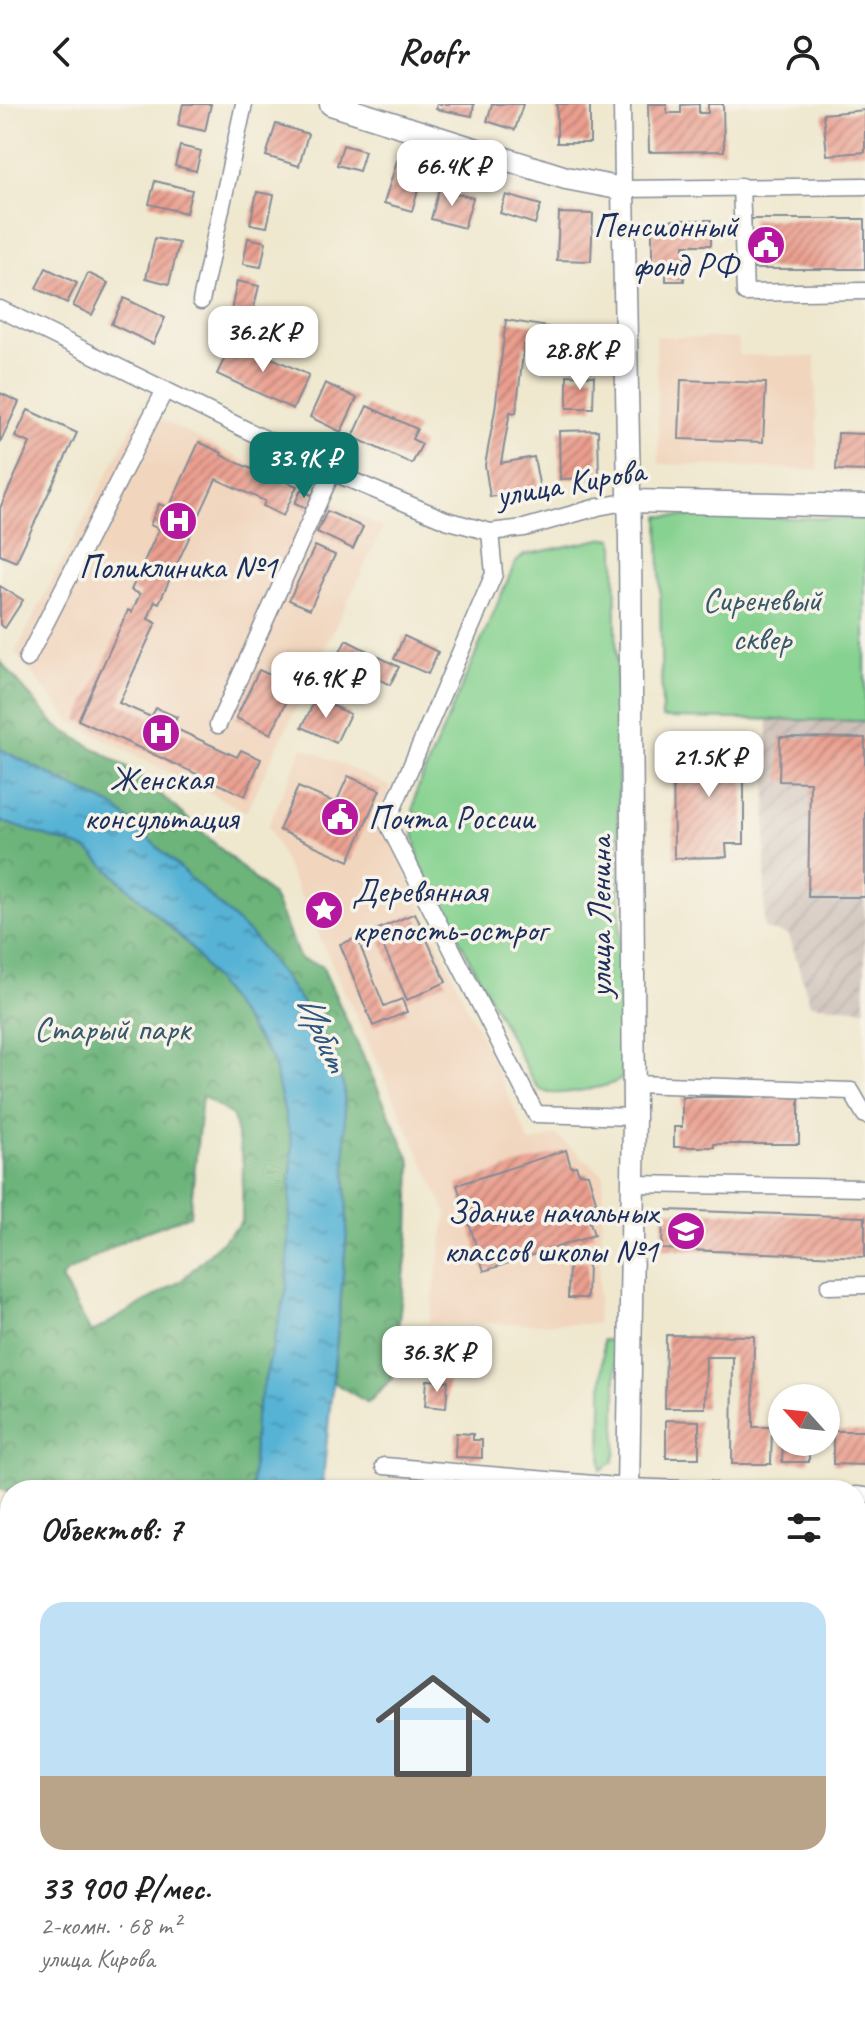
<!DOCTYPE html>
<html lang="ru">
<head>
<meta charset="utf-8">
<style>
  :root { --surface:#fff; --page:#f2f2f2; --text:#222; --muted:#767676; --accent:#0f766e }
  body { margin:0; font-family:Caveat,sans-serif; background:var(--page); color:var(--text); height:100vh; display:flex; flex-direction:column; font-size:30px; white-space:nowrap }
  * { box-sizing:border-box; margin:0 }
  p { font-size:26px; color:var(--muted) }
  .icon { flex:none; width:44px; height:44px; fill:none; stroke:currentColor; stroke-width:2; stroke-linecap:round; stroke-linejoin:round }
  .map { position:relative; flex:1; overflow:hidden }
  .details { position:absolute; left:0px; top:1376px; width:866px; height:538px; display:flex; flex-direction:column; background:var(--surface); border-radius:32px 32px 0 0; box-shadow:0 2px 6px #0004 }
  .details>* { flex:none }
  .needle { width:52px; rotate:297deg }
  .fabs { position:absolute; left:768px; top:1280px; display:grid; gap:16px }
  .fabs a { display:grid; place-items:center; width:72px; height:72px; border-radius:50%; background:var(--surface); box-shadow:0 2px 6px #0004; font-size:40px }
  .price { position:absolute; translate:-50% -68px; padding:0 18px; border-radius:16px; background:#fff; color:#222; font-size:26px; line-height:52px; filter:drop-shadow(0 2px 4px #0008) }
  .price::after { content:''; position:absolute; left:50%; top:48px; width:24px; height:18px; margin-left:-12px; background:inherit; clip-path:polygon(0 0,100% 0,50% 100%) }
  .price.on { background:var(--accent); color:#fff }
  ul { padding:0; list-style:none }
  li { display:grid; align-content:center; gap:16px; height:424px; padding:0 40px }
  li span { display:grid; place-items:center; height:248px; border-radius:24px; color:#555 }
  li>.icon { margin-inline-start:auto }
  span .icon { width:144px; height:144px; fill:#fffc; stroke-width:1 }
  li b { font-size:34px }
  h2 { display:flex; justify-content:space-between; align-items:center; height:96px; padding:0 40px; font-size:34px }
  header { display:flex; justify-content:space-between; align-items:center; height:104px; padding:0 40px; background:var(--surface); font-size:36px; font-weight:700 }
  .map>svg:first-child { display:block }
  .built { fill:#f1d5bd }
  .industrial { fill:url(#industrial-furrows) }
  .green { fill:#86d290; stroke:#508077; stroke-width:2 }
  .forest { fill:url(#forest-crowns); stroke:#44726c; stroke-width:2; fill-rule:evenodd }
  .water { fill:url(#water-ripples); stroke:#39719a; stroke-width:2 }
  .building { fill:url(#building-hatch) }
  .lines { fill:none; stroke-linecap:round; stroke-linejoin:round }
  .minor-casing { stroke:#858c96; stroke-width:19 }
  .major-casing { stroke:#858c96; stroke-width:25 }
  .minor { stroke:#fff; stroke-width:16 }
  .major { stroke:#fff; stroke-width:22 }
  .labels { text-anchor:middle; stroke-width:7; stroke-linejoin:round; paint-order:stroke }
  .poi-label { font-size:34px; fill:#1b2f5e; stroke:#f7f3e8; text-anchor:end }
  .street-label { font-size:34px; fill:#1b2f5e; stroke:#f7f3e8 }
  .park-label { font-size:34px; fill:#36586a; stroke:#f7f3e8 }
  .water-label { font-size:36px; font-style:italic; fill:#2d5782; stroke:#f7f3e8 }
</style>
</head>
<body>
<header><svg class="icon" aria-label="back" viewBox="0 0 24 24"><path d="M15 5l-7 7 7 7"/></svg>Roofr<svg class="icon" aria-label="person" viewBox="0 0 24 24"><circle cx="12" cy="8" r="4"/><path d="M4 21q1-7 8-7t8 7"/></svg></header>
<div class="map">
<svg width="865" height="1913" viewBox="0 0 865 1913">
  <defs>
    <pattern id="industrial-furrows" width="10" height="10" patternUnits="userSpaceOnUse" patternTransform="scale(2)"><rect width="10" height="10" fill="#cec1ba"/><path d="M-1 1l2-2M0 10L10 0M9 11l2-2" fill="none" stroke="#b0a6a2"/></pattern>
    <pattern id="forest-crowns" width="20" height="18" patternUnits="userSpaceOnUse" patternTransform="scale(2)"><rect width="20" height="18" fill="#6cb47a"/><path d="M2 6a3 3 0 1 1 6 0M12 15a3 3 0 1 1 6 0" fill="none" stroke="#589367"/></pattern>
    <pattern id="water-ripples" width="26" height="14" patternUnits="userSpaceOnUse" patternTransform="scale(2)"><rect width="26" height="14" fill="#57b3d5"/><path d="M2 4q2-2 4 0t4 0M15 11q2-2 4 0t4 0" fill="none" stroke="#4792b0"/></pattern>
    <pattern id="building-hatch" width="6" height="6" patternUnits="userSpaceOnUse" patternTransform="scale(2)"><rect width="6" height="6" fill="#ea9e8e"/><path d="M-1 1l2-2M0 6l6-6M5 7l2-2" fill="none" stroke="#bd8177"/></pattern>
  </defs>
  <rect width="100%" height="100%" fill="#f7f3e8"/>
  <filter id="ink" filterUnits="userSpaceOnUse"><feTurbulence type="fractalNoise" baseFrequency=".0125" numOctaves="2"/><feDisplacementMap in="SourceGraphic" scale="16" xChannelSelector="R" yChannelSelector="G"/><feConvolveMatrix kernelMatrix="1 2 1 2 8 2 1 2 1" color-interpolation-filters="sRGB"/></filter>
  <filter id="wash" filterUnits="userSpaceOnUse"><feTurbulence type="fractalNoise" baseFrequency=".006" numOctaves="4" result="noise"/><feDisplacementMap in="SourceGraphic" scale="32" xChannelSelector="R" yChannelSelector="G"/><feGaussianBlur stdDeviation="1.8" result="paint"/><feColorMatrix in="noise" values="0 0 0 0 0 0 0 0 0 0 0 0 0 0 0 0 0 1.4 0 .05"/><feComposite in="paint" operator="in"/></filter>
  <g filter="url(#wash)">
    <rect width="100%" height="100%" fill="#efe8cf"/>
    <g class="built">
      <path d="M 656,232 L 738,235 L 739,251 L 815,253 L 818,366 L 659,360 Z"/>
      <path d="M 141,306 L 383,424 L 246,708 L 72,618 L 15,549 Z"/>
      <path d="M 303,643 L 391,683 L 379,711 L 530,1039 L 556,1031 L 604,1071 L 597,1220 L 429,1219 L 447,1109 L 268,722 Z"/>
    </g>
    <path class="industrial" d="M 768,615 L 865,617 L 865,905 L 810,900 L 789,831 L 764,825 Z"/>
    <g class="green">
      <path d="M 659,412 L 865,415 L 865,617 L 662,614 Z"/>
      <path d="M 606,434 L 613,435 L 615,442 L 622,974 C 613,983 559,992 546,988 C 539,986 535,981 532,975 L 419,758 L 412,716 L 416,688 L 515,459 L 524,451 Z"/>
      <path d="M 603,1236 L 616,1237 L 616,1348 L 613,1358 L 601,1366 Z"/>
    </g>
    <g class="forest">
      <path d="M 0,557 L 56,622 L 137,669 L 273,792 L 300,855 L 322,862 L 411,1058 L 409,1131 L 392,1274 L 368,1299 L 333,1278 L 347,1128 L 344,983 L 315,916 L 254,834 L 116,704 L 0,645 Z"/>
      <path d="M 0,717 L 88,746 L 189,841 L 272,955 L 292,1039 L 287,1184 L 255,1316 L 252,1386 L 10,1386 L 10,1389 L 0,1385 ZM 202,992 L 233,1012 L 243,1059 L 242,1118 L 182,1176 L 91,1229 L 61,1175 L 66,1169 L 129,1134 L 190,1111 Z"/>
      <path d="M 10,1405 L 10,1904 L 189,1904 L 185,1913 L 0,1913 L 0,1422 Z"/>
    </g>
    <g class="water">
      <path d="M 0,645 L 116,704 L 254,834 L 315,916 L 344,983 L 347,1128 L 322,1386 L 252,1386 L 255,1316 L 287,1184 L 292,1039 L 272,955 L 189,841 L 88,746 L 0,717 Z"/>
      <path d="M 189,1904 L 261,1904 L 259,1913 L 185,1913 Z"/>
    </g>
    <g id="blocks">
      <g class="building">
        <path d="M 183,0 L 211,0 L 205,27 L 178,21 Z"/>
        <path d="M 437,0 L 474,0 L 472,12 L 436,5 Z"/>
        <path d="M 492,0 L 523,0 L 515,26 L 487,17 Z"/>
        <rect x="557" y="0" width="33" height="39"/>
        <path d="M 648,0 L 667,0 L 667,9 L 681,9 L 681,1 L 699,0 L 699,9 L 708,9 L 708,0 L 723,0 L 724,47 L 649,48 Z"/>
        <path d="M 865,6 L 865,48 L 827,51 L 823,10 Z"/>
        <path d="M 276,20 L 308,30 L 299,62 L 266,52 Z"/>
        <path d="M 343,41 L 365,47 L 359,67 L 337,61 Z"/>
        <path d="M 180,42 L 201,47 L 196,67 L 175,62 Z"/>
        <path d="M 397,57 L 424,65 L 412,107 L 384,99 Z"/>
        <path d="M 155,77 L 192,86 L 186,109 L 149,100 Z"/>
        <path d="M 439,85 L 473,94 L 464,124 L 431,115 Z"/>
        <path d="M 257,88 L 274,91 L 267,123 L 250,120 Z"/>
        <path d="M 506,91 L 541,101 L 535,120 L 500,109 Z"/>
        <path d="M 559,109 L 593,110 L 591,157 L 557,156 Z"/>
        <rect x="751" y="115" width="114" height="50"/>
        <path d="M 652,116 L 711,116 L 711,141 L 684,141 L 684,177 L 666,177 L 666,160 L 652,160 Z"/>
        <path d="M 155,134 L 179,139 L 169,180 L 146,174 Z"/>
        <path d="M 248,134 L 266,138 L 261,163 L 243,160 Z"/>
        <path d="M 46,164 L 77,179 L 67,199 L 36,184 Z"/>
        <path d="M 88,169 L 108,179 L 92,211 L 73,202 Z"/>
        <path d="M 237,177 L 259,182 L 252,212 L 231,207 Z"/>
        <path d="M 124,194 L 165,214 L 153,240 L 111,220 Z"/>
        <path d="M 506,216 L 548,223 L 544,244 L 524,241 L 516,309 L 510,308 L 501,359 L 534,353 L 540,385 L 490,393 L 485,361 L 495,306 Z"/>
        <path d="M 233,236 L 309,271 L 293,305 L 217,270 Z"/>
        <path d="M 567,271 L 594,272 L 593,304 L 567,304 Z"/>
        <path d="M 681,276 L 766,279 L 763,338 L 679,335 Z"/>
        <path d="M 325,279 L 357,294 L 341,328 L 310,313 Z"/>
        <path d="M 0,289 L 19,298 L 0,339 Z"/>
        <path d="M 367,302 L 417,325 L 412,335 L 422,340 L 412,360 L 353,333 Z"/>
        <path d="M 28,306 L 77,329 L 16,458 L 0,451 L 0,404 L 30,339 L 15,333 Z"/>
        <path d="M 598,326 L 599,374 L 560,375 L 559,327 Z"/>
        <path d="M 838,329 L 865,330 L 865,367 L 836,366 Z"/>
        <path d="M 199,338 L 222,349 L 221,351 L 275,376 L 276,373 L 297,382 L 283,412 L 263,402 L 265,397 L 216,375 L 159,499 L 155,497 L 148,515 L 156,519 L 119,599 L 151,613 L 156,604 L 177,613 L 172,623 L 237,653 L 241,646 L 261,655 L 245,692 L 78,616 L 128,506 L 132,508 L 140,490 L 131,486 L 159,425 L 150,421 L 159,400 L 169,404 Z"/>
        <path d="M 301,386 L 314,392 L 308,405 L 295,399 Z"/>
        <path d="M 327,407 L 363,423 L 353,445 L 317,428 Z"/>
        <path d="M 315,442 L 335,451 L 310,505 L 289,496 Z"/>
        <path d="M 0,482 L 23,496 L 5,524 L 0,521 Z"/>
        <path d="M 404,532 L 438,548 L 428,570 L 394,555 Z"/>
        <path d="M 346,536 L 399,563 L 390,581 L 337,554 Z"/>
        <path d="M 259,566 L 294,582 L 271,630 L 236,614 Z"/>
        <path d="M 316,594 L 350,610 L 336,639 L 302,623 Z"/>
        <path d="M 780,633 L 865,634 L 865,793 L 808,793 L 810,678 L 779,677 Z"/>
        <path d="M 700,634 L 744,634 L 744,740 L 726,740 L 727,753 L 674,754 L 673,653 L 700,653 Z"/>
        <path d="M 348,672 L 380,686 L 349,757 L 279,726 L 298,683 L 336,699 Z"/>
        <path d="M 415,809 L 446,878 L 407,896 L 376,826 Z"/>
        <path d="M 357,834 L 384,902 L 402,895 L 407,908 L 373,922 L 340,840 Z"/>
        <path d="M 682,993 L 799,993 L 799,1040 L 714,1040 L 714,1043 L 674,1043 L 674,1023 L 682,1023 Z"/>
        <path d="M 566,1046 L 571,1063 L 576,1062 L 579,1069 L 588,1070 L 596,1097 L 590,1103 L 592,1110 L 588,1112 L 594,1131 L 484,1167 L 457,1081 Z"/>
        <path d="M 668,1106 L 865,1113 L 865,1153 L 662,1145 L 663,1112 Z"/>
        <path d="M 569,1157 L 588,1157 L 587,1194 L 568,1194 Z"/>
        <path d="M 666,1231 L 754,1232 L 753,1323 L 772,1323 L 771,1360 L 732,1360 L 733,1253 L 706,1253 L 705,1304 L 665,1304 Z"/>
        <path d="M 427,1276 L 448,1277 L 446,1304 L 425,1302 Z"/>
        <path d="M 666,1316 L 699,1317 L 699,1354 L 666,1354 Z"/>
        <path d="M 833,1327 L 865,1327 L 865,1361 L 833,1360 Z"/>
        <path d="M 456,1329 L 473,1330 L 473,1336 L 482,1336 L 482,1354 L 455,1353 Z"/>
        <path d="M 783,1338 L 809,1338 L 809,1358 L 782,1358 Z"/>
        <path d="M 856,1425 L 865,1426 L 865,1457 L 856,1457 Z"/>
        <rect x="856" y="1744" width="9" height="22"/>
        <path d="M 527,1904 L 559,1904 L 552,1913 L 527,1913 Z"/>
        <rect x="666" y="1904" width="24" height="9"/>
      </g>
    </g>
  </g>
  <g filter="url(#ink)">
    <use href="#blocks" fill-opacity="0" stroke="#858c96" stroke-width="2"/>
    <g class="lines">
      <defs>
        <g id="minor">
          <path d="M 622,0 L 623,85 L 865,82"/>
          <path d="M 741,82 L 745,189 L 865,187"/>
          <path d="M 201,197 L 244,0"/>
          <path d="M 0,205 L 332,368 L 446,416 L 490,428 L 524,424 L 598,403 L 630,397"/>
          <path d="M 490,428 L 494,470 L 387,718 L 536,1010 L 634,1013"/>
          <path d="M 27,555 L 165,286"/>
          <path d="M 218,621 L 332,368"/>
          <path d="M 634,980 L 851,987 L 865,1011"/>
          <path d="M 634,1080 L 865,1084"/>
          <path d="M 829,1182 L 865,1181"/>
          <path d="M 384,1362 L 628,1383 L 712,1386"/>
          <path d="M 856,1391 L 865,1392"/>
          <path d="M 856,1707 L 865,1707"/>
          <path d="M 294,1913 L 296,1904"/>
          <path d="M 474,1913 L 475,1904"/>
        </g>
        <g id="major">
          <path d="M 331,0 L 566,74 L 623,85 L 630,436 L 634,1013 L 628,1386"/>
          <path d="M 630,397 L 865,402"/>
          <path d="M 625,1913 L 625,1904"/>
        </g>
      </defs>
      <use href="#minor" class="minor-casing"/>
      <use href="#major" class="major-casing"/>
      <use href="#minor" class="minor"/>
      <use href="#major" class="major"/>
    </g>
  </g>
  <defs>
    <symbol id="civic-disc" viewBox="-11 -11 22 22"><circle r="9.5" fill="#b5179e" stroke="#f7f3e8"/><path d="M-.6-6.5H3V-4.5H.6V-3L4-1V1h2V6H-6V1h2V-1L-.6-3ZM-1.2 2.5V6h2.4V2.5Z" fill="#fff"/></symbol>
    <symbol id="hospital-disc" viewBox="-11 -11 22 22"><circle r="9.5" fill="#b5179e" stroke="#f7f3e8"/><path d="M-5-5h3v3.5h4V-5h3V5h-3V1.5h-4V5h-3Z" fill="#fff"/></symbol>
    <symbol id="sight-disc" viewBox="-11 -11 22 22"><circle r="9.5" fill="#b5179e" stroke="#f7f3e8"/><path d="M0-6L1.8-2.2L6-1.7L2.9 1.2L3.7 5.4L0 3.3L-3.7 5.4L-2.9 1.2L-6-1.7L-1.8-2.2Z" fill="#fff"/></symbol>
    <symbol id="school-disc" viewBox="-11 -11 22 22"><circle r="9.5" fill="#b5179e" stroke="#f7f3e8"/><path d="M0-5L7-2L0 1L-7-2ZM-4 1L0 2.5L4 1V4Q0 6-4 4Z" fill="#fff"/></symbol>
  </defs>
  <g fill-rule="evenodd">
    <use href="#civic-disc" x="744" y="119" width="44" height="44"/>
    <use href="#hospital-disc" x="156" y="395" width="44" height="44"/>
    <use href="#hospital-disc" x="139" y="607" width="44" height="44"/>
    <use href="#civic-disc" x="318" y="691" width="44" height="44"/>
    <use href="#sight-disc" x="302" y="784" width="44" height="44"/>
    <use href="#school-disc" x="664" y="1105" width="44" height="44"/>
  </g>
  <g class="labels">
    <g class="poi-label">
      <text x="738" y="133">Пенсионный<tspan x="738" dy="39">фонд РФ</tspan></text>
      <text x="178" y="474" text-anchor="middle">Поликлиника №1</text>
      <text x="161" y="686" text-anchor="middle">Женская<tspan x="161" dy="39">консультация</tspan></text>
      <text x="368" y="725" text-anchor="start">Почта России</text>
      <text x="352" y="798" text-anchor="start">Деревянная<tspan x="352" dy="39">крепость-острог</tspan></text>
      <text x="658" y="1119">Здание начальных<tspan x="658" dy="39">классов школы №1</tspan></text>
    </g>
    <g class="street-label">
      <text transform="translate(570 378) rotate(-10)" y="12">улица Кирова</text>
      <text transform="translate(599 813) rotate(-90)" y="12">улица Ленина</text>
    </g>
    <g class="park-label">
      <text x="762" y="507">Сиреневый<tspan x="762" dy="39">сквер</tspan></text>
      <text x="112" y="936">Старый парк</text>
    </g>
    <g class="water-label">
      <text transform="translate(324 928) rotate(65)" y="13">Ирбит</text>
    </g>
  </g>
</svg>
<div class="fabs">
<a><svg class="needle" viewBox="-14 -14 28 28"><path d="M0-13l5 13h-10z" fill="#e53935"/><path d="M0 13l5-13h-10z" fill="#767676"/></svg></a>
</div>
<b class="price" style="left:452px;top:104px">66.4K ₽</b>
<b class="price" style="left:263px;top:270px">36.2K ₽</b>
<b class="price" style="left:580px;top:288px">28.8K ₽</b>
<b class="price on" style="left:304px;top:396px">33.9K ₽</b>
<b class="price" style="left:326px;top:616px">46.9K ₽</b>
<b class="price" style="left:709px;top:695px">21.5K ₽</b>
<b class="price" style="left:437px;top:1290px">36.3K ₽</b>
<section class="details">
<h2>Объектов: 7<svg class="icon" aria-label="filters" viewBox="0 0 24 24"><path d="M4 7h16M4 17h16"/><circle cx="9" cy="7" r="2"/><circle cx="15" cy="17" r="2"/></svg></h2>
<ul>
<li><span style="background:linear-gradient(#bfe0f5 70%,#b9a48a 0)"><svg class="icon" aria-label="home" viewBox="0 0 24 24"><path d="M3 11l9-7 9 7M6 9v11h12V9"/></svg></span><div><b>33 900 ₽/мес.</b><p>2-комн. · 68 m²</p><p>улица Кирова</p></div></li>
</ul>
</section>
</div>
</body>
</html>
